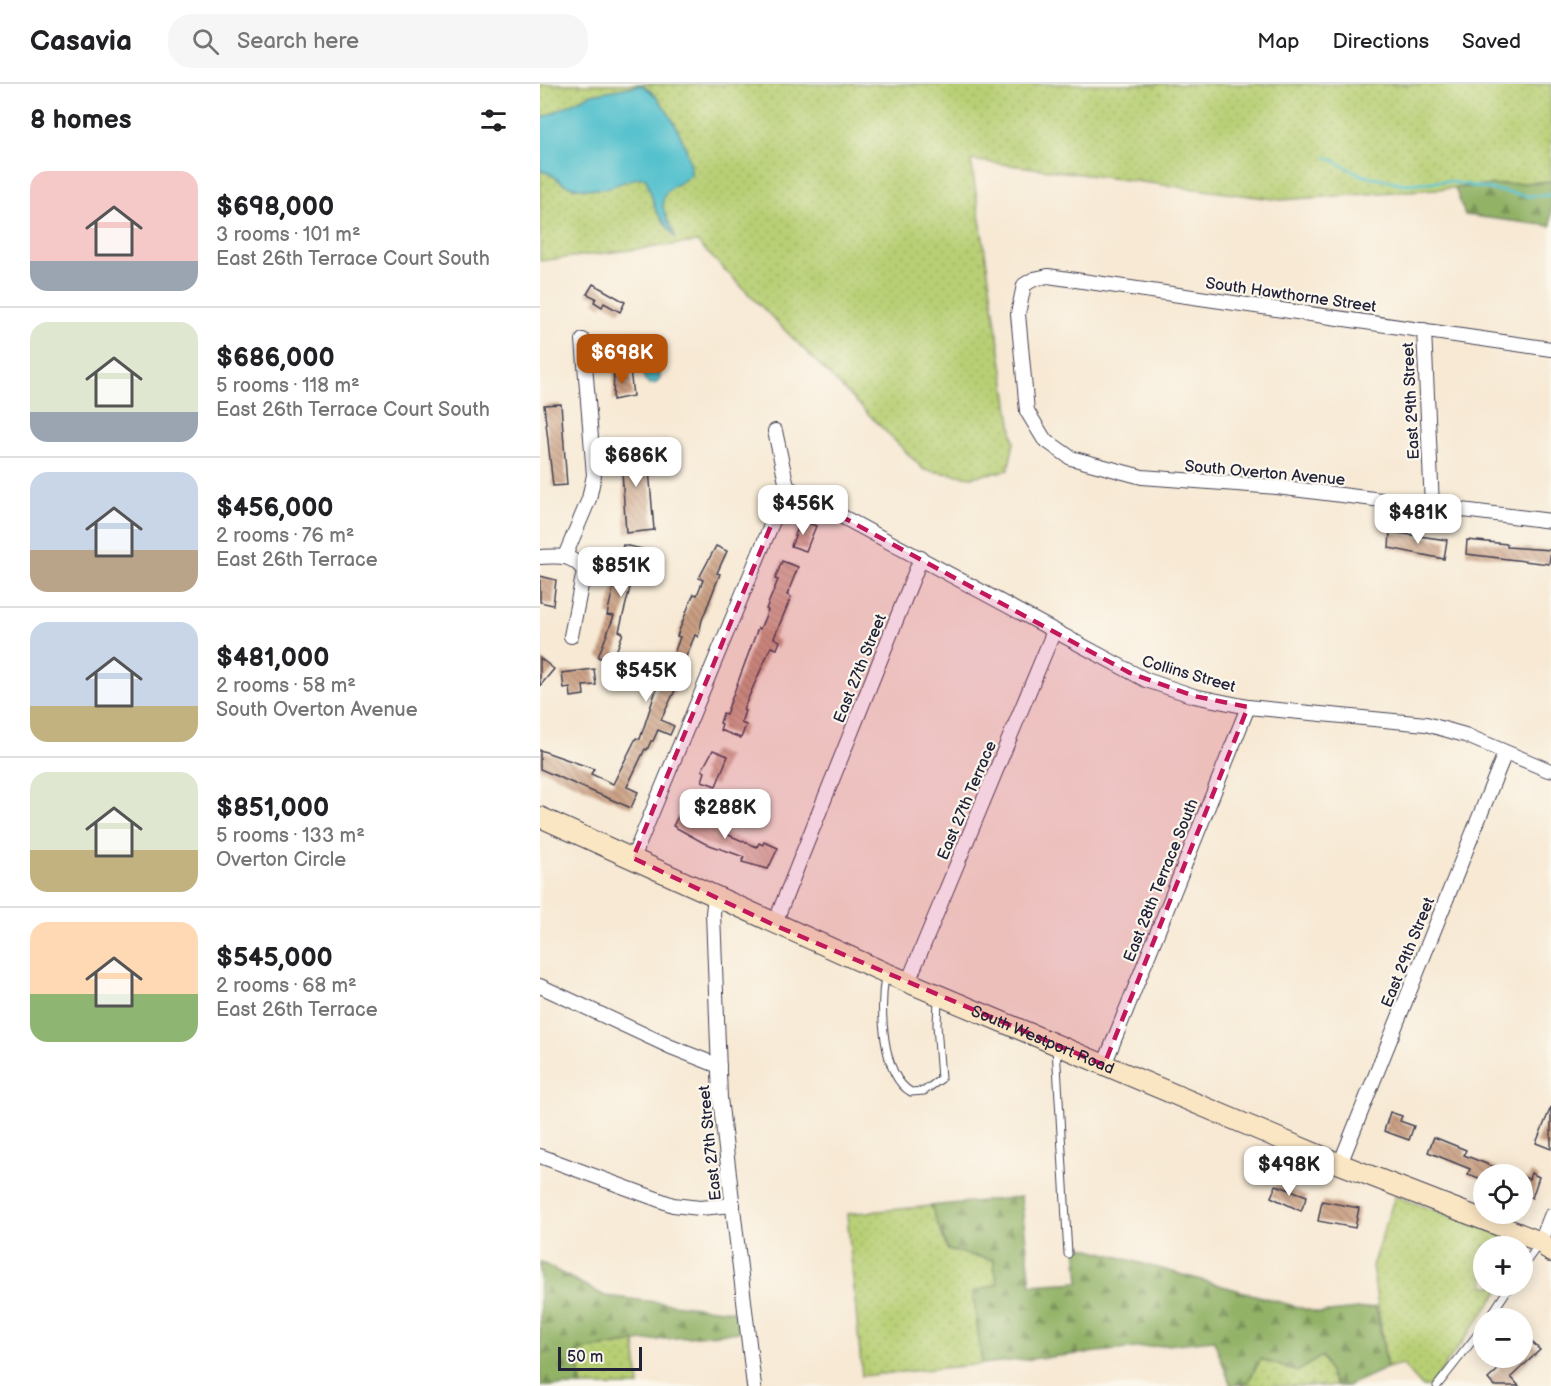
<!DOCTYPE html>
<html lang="en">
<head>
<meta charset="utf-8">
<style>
  :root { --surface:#fff; --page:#f6f6f6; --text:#202124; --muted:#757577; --line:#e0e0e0; --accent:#b45309 }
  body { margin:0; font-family:"Balsamiq Sans",sans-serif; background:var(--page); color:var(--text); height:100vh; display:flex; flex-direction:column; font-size:22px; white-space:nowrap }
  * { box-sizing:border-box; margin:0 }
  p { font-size:20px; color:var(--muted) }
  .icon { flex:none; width:33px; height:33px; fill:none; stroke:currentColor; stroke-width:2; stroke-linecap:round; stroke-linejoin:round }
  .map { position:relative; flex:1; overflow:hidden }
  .panel { display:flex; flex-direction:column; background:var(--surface); width:540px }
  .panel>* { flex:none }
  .fabs { position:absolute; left:933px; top:1080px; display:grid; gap:12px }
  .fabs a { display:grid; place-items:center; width:60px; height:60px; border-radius:50%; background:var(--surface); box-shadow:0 3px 15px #0003; font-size:30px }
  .scale { position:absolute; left:18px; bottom:15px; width:84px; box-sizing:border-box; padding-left:6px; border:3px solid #22223b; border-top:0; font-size:16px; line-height:21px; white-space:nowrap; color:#22223b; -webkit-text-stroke:4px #fbf7ec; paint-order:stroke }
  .price { position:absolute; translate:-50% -51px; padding:0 14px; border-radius:12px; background:#fff; color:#222; font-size:20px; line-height:39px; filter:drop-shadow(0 2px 3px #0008) }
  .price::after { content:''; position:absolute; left:50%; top:36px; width:18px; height:14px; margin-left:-9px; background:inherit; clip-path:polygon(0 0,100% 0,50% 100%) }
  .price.current { background:var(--accent); color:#fff }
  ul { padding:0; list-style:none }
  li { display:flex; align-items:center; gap:18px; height:150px; padding:0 30px }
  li+li { border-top:2px solid var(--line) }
  li span { display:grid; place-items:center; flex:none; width:168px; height:120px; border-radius:18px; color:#555 }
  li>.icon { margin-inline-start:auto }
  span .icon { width:72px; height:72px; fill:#fffc; stroke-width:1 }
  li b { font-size:26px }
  h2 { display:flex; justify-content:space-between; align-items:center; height:72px; padding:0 30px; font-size:26px }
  header { display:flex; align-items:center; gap:36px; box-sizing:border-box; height:84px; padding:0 30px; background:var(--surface); border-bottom:2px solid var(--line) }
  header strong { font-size:28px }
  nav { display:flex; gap:33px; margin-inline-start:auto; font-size:21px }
  .search { width:420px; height:54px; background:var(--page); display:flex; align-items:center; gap:15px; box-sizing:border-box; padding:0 21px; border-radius:24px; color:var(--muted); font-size:22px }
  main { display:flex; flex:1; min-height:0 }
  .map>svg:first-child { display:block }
  .grass { fill:url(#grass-dots); stroke:#6d7858; stroke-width:1.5 }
  .forest { fill:url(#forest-firs); stroke:#5a6a50; stroke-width:1.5 }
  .water { fill:#54c1cd; stroke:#3b7284; stroke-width:1.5 }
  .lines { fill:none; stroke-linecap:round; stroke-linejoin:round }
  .stream { stroke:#54c1cd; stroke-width:3 }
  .building { fill:url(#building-back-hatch) }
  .lane-casing { stroke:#424052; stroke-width:9 }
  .street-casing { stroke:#424052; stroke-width:16 }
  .secondary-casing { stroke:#424052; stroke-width:22 }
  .lane { stroke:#fff; stroke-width:7 }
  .street { stroke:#fff; stroke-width:14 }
  .secondary { stroke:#fbe6c4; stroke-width:20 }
  .marked { fill:#c2185b; fill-opacity:0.2; stroke:#c2185b; stroke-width:4.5; stroke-dasharray:12 8; stroke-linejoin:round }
  .labels { text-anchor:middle; stroke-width:4.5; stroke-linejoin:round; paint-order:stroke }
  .street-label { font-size:16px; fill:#22223b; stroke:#fbf7ec }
</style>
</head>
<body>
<header>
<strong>Casavia</strong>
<div class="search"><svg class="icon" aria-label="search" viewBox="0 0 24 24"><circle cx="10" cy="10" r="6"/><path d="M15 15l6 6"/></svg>Search here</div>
<nav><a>Map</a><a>Directions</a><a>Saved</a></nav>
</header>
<main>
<section class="panel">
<h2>8 homes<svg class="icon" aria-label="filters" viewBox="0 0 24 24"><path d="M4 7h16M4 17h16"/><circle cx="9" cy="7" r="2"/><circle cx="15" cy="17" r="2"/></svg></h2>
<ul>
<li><span style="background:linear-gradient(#f6c9c9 75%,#9aa5b1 0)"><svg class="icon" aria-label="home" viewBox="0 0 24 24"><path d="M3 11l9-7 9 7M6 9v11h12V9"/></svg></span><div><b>$698,000</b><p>3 rooms · 101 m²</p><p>East 26th Terrace Court South</p></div></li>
<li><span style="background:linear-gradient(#dfe7d0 75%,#9aa5b1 0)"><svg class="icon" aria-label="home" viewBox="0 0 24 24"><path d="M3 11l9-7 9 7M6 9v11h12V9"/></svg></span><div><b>$686,000</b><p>5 rooms · 118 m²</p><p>East 26th Terrace Court South</p></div></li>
<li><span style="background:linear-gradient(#c9d6e8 65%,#b9a48a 0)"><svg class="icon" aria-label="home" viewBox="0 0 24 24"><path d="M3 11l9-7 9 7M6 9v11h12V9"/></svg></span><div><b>$456,000</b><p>2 rooms · 76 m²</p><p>East 26th Terrace</p></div></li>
<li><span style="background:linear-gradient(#c9d6e8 70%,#c2b280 0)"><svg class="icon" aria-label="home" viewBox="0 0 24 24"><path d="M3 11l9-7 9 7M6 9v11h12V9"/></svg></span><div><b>$481,000</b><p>2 rooms · 58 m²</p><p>South Overton Avenue</p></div></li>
<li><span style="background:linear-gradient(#dfe7d0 65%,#c2b280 0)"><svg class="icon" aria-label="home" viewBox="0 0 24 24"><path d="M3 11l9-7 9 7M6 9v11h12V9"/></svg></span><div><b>$851,000</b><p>5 rooms · 133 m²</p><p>Overton Circle</p></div></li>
<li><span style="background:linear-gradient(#ffd9b3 60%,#8fb573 0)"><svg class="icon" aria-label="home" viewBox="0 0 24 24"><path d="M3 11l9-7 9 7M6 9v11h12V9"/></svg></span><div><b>$545,000</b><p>2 rooms · 68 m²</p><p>East 26th Terrace</p></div></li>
</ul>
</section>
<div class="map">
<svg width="1011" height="1302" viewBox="0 0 1011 1302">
  <defs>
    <pattern id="grass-dots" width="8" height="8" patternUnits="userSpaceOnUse" patternTransform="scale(1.5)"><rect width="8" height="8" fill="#b8cf74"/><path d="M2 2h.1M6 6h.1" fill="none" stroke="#9eb165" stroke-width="1.8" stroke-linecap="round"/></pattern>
    <pattern id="forest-firs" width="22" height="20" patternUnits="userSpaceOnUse" patternTransform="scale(1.5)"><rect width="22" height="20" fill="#92b266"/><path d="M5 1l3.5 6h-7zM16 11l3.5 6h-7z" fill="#779055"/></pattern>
    <pattern id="building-back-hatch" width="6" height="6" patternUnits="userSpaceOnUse" patternTransform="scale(1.5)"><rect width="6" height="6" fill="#ca9f82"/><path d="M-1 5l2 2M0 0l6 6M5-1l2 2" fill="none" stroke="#a4816c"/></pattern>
  </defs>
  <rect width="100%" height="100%" fill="#fbf7ec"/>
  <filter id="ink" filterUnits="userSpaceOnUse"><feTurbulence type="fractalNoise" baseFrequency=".0167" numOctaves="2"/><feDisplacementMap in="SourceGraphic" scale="12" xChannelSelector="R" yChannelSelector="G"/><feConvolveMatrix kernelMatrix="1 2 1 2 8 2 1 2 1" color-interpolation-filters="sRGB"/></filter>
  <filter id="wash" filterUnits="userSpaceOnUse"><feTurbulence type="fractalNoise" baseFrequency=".008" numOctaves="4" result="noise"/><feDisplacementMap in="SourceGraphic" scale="24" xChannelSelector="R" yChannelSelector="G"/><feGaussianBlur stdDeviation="1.35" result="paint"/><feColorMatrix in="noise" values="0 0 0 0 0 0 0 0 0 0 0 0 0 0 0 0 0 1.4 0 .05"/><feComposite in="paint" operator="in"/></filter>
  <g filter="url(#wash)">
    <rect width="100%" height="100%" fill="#f7e9d4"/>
    <g class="grass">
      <path d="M 0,0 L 1011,0 L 1011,97 L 741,116 L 431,76 L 474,359 L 468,386 L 431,393 L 384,386 L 157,158 L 0,177 Z"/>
      <path d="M 855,1112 L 977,1156 L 983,1162 L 985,1171 L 983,1174 L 982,1162 L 944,1162 L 944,1202 L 963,1202 L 890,1302 L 882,1302 L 862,1280 L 847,1284 L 832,1182 Z"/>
      <path d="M 391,1122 L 408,1166 L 453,1176 L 458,1200 L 433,1208 L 442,1280 L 322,1292 L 307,1130 Z"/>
      <path d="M 95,1258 L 99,1302 L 41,1302 L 37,1267 Z"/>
      <path d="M 782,1272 L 796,1302 L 700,1302 L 708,1298 L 721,1275 L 757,1288 Z"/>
    </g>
    <g class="forest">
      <path d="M 1011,97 L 1011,142 L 925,131 L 915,104 Z"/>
      <path d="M 481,1113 L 491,1201 L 539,1198 L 536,1161 L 779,1229 L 836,1223 L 847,1284 L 807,1302 L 796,1302 L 782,1272 L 757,1288 L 721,1275 L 708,1298 L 691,1302 L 674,1256 L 442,1280 L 433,1208 L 458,1200 L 453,1176 L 408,1166 L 391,1122 Z"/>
      <path d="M 0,1178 L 65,1212 L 199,1228 L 199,1248 L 95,1258 L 38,1267 L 41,1302 L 0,1302 Z"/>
    </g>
    <g class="water">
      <path d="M 101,1 C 123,10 153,67 151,91 C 144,97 138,99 131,104 C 112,118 131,138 136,155 L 116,127 L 106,94 C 88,92 74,106 56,105 C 48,105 32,104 24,100 C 16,95 11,88 0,87 L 0,35 L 52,10 Z"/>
      <circle cx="112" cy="292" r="8"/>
    </g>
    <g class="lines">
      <path class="stream" d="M 787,73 L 821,91 L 865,100 L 906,97 L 987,112 L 1011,111"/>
    </g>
    <g id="blocks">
      <g class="building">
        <path d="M 53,200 L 85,218 L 80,228 L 64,219 L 62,223 L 54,218 L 56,214 L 47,210 Z"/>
        <path d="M 90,285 L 93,312 L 73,316 L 74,287 Z"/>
        <path d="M 21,320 L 27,401 L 13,402 L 4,321 Z"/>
        <path d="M 107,360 L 114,446 L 86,449 L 82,388 L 76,363 Z"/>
        <path d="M 261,436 L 276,442 L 266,467 L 251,462 Z"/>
        <path d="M 850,448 L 907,456 L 904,475 L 849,464 Z"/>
        <path d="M 927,456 L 967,460 L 967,463 L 1011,466 L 1009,480 L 926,470 Z"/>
        <path d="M 83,461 L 103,465 L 102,479 L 100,494 L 93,492 L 79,547 L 83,549 L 72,579 L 58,573 L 74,532 L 67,531 Z"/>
        <path d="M 176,462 L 187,467 L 177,489 L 180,490 L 162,536 L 158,553 L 155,551 L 143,580 L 145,581 L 138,600 L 121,636 L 134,642 L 130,651 L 118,646 L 113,657 L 111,657 L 107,666 L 105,665 L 87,703 L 98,708 L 91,724 L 0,685 L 0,666 L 54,685 L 51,690 L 73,700 L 96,654 L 100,655 L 119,597 L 123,599 L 129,583 L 140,553 L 137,552 L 151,516 L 154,510 L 157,511 L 163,496 L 159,494 Z"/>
        <path d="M 242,477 L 258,483 L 247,511 L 251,513 L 234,554 L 240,557 L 237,565 L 231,563 L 230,565 L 203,626 L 205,627 L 201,639 L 206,641 L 201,654 L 180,646 L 182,640 L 180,639 L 183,629 L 186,630 L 218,544 L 220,545 L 228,526 L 226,525 L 238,496 L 235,495 Z"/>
        <path d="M 0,492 L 16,496 L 13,521 L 0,518 Z"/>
        <path d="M 0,574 L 14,585 L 0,602 Z"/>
        <path d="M 54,585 L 56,601 L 43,602 L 44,611 L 31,613 L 30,604 L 24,605 L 22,589 Z"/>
        <path d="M 173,666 L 188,672 L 176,702 L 162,697 L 165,688 L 162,686 Z"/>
        <path d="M 143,723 L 155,728 L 153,734 L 187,746 L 186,750 L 217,763 L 219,759 L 223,761 L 224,758 L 238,764 L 228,785 L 202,778 L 204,773 L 164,759 L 133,742 Z"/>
        <path d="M 1011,1023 L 1011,1065 L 996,1059 Z"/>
        <path d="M 850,1028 L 862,1032 L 860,1037 L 874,1042 L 869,1056 L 844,1047 Z"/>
        <path d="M 894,1053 L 926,1066 L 924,1071 L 972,1090 L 944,1090 L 944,1096 L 928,1090 L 930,1085 L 888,1068 Z"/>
        <path d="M 991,1089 L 999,1093 L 992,1114 L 982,1110 L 982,1093 L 989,1095 Z"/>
        <path d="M 736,1101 L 767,1112 L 761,1127 L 731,1113 Z"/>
        <path d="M 782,1117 L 819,1124 L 815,1144 L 778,1137 Z"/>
        <path d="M 982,1248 L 1000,1266 L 971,1293 L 979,1302 L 954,1302 L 948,1295 L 960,1284 L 951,1274 L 982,1274 Z"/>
      </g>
    </g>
  </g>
  <g filter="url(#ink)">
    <use href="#blocks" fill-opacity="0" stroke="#424052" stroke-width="1.5"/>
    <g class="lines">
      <defs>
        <g id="lane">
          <path d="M 345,892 C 340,923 341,991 371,1008 L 384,1007 L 401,995 L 397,941 L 398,914"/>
          <path d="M 516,964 L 528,1170"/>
          <path d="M 982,1184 L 999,1160"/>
          <path d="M 949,1234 L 970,1202"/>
          <path d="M 897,1302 L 944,1242"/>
        </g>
        <g id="street">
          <path d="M 884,246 L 892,422"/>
          <path d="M 1011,265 L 508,192 L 494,195 L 484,201 L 478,230 L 487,327 L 504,355 L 531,374 L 602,393 L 737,403 L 1011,437"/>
          <path d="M 247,403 L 606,596 L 654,612 L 708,623 L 886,640 L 925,651 L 1008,686"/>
          <path d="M 25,472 L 49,415 L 54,391 L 43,256"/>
          <path d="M 0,473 C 20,472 32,470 44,487 L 31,552"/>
          <path d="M 93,774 L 247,403 L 235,347"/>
          <path d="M 175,812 L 173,829 L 180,1014 L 214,1302"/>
          <path d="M 234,841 L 381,474"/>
          <path d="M 368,898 L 514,547"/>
          <path d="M 0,902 L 131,963 L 179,982"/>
          <path d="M 564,981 L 708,623"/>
          <path d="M 0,1072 L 133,1121 L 160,1124 L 193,1121"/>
          <path d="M 800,1080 L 965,669"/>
          <path d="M 1001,1158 L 1011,1132"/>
        </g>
        <g id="secondary">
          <path id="s1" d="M 0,733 L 346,889 L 800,1080 L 1001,1158 L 1011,1168"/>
        </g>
      </defs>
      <use href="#lane" class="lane-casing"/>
      <use href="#street" class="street-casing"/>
      <use href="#secondary" class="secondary-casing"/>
      <use href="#lane" class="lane"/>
      <use href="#street" class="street"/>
      <use href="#secondary" class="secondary"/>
    </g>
  </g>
  <path class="marked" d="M 247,403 L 590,589 L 654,612 L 708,623 L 564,981 L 234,841 L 93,774 Z"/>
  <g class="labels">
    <g class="street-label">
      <text transform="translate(751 210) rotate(8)" y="6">South Hawthorne Street</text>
      <text transform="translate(870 317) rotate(-93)" y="6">East 29th Street</text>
      <text transform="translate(725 388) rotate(5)" y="6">South Overton Avenue</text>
      <text transform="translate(319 584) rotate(-68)" y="6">East 27th Street</text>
      <text transform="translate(649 589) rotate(16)" y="6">Collins Street</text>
      <text transform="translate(426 716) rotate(-67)" y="6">East 27th Terrace</text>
      <text transform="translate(620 796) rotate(-68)" y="6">East 28th Terrace South</text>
      <text transform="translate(867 868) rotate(-68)" y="6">East 29th Street</text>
      <text dy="6" stroke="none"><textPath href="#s1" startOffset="550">South Westport Road</textPath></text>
      <text transform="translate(169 1059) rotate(-96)" y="6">East 27th Street</text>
    </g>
  </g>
</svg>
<div class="fabs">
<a><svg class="icon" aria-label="locate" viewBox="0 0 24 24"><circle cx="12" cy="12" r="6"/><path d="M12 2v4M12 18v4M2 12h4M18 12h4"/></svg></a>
<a>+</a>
<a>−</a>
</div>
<div class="scale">50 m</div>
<b class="price current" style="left:82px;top:301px">$698K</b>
<b class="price" style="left:96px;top:404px">$686K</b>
<b class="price" style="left:263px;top:452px">$456K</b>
<b class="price" style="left:878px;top:461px">$481K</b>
<b class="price" style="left:81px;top:514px">$851K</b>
<b class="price" style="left:106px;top:619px">$545K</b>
<b class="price" style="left:185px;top:756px">$288K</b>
<b class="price" style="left:749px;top:1113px">$498K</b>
</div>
</main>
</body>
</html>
